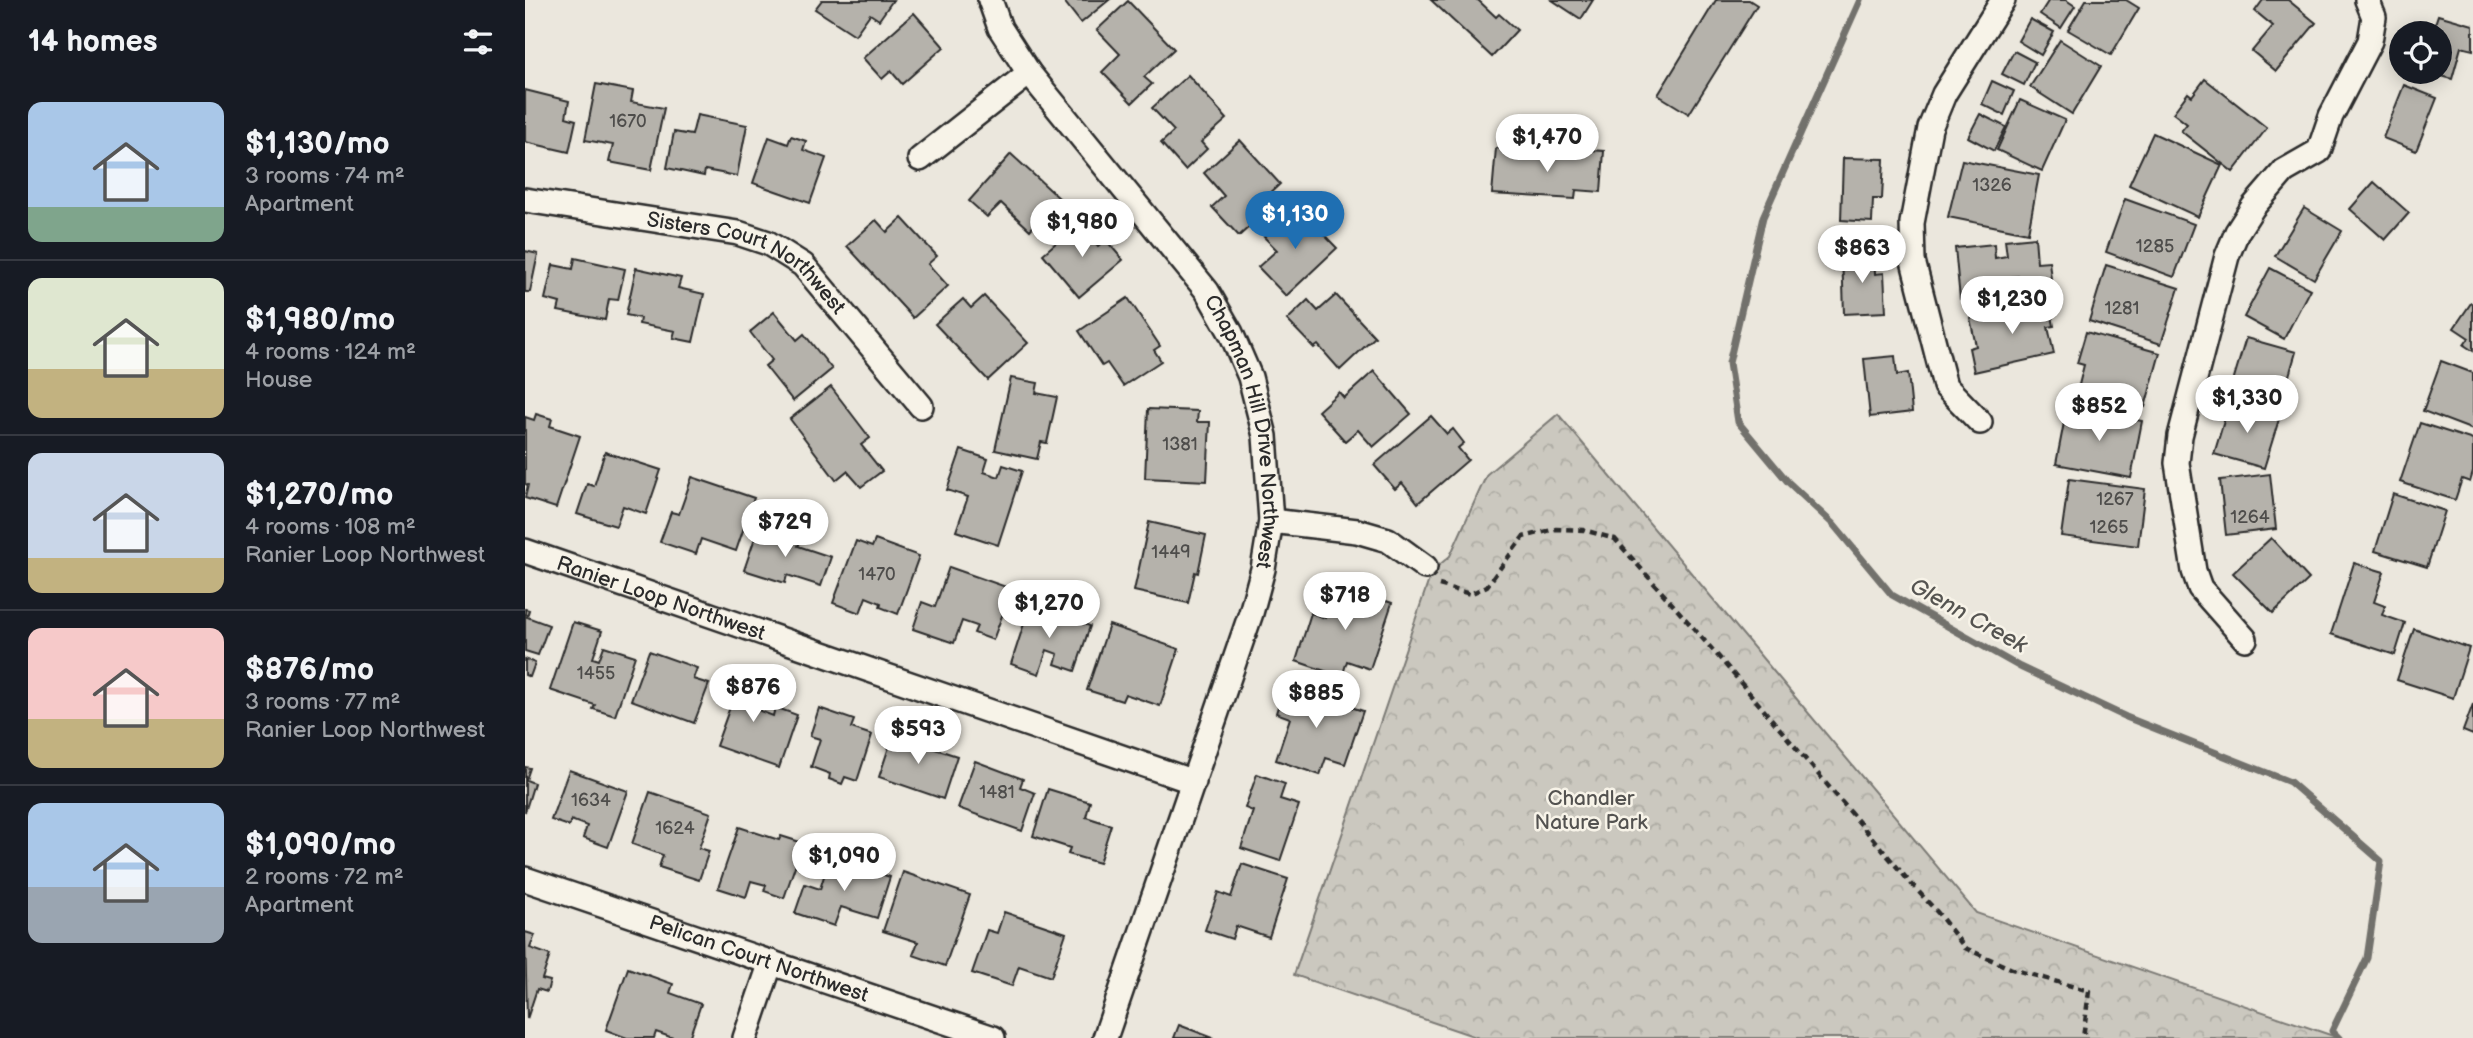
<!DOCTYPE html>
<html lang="en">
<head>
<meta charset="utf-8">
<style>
  :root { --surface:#171b24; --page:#242831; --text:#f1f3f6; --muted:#9ea1a6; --line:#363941; --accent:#1f6fb2 }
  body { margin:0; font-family:"Balsamiq Sans",sans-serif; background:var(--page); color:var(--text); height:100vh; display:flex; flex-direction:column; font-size:26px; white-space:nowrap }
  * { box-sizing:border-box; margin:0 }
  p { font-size:23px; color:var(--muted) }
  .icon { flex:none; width:38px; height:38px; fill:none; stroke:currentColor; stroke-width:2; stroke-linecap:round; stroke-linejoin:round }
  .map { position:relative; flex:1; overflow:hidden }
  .side { display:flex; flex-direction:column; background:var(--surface); width:525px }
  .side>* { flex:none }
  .fabs { position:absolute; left:1864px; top:21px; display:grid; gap:14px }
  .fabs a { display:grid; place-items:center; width:63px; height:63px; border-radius:50%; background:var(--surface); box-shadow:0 4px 18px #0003; font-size:35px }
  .price { position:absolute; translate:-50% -60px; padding:0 16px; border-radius:24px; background:#fff; color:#222; font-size:23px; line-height:46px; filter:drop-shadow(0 2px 4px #0008) }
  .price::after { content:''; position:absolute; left:50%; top:42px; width:21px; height:16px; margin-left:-10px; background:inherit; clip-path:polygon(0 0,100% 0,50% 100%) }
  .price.current { background:var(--accent); color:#fff }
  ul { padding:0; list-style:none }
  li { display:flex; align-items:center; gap:21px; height:175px; padding:0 28px }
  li+li { border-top:2px solid var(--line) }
  li span { display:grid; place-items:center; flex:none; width:196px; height:140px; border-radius:14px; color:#555 }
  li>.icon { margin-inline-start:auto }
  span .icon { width:84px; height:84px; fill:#fffc; stroke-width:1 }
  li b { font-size:30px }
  h2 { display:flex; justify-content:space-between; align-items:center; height:84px; padding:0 28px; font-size:30px }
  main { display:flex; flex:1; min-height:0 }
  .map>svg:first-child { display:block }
  .forest { fill:url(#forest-crowns); stroke:#7b7a75; stroke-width:2 }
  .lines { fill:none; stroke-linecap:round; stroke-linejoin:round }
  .stream { stroke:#72716c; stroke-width:7 }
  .building { fill:#b5b2ab; stroke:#2b2b2b; stroke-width:2 }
  .street-casing { stroke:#2b2b2b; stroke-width:28 }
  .path { stroke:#2b2b2b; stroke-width:4.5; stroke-dasharray:7 5; stroke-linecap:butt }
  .street { stroke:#f7f3e8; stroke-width:23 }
  .labels { text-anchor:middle; stroke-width:5; stroke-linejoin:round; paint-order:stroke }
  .number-label { font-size:18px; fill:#4e4d4b }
  .street-label { font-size:21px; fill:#2b2b2b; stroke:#f7f3e8 }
  .park-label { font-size:21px; fill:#535250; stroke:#f7f3e8 }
  .water-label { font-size:23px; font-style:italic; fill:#555451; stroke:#f7f3e8 }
</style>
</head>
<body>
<main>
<section class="side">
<h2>14 homes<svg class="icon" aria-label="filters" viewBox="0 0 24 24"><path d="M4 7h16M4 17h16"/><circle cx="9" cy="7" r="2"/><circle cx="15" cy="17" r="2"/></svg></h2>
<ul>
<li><span style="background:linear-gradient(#a9c7e8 75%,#7fa58c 0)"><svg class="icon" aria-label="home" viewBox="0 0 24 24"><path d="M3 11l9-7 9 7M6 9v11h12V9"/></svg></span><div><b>$1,130/mo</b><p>3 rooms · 74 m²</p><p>Apartment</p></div></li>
<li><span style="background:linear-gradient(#dfe7d0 65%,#c2b280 0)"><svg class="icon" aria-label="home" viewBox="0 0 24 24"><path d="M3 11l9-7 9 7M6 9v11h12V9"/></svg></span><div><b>$1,980/mo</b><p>4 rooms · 124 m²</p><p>House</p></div></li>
<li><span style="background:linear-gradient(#c9d6e8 75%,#c2b280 0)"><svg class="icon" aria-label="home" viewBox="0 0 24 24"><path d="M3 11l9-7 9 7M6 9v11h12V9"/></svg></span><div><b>$1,270/mo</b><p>4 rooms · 108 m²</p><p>Ranier Loop Northwest</p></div></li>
<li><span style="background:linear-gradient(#f6c9c9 65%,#c2b280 0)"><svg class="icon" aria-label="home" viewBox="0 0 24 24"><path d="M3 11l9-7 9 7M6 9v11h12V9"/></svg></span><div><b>$876/mo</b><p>3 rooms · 77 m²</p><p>Ranier Loop Northwest</p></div></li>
<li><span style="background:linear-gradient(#a9c7e8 60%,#9aa5b1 0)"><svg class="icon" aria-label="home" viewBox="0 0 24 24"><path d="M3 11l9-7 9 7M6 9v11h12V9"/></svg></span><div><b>$1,090/mo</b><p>2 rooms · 72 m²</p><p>Apartment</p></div></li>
</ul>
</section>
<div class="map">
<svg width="1948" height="1038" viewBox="0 0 1948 1038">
  <defs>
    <pattern id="forest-crowns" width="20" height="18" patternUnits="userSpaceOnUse" patternTransform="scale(1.75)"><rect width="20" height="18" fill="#cbc8bf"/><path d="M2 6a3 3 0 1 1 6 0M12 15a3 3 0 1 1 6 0" fill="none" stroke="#aeaca4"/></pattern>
  </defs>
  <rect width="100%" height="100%" fill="#ebe7dd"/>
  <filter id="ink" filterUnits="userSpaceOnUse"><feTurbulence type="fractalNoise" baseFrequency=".0143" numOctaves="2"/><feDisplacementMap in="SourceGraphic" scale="14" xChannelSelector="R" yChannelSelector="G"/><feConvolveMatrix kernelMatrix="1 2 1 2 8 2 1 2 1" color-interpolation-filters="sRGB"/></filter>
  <g filter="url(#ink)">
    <path class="forest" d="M 1033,414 L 1451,913 L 1814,1038 L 954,1038 L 769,975 L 907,571 L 925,556 L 962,474 Z"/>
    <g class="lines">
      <path class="stream" d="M 1335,0 L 1238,217 L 1204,363 L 1213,422 L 1263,482 L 1308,524 L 1367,595 L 1495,667 L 1601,717 L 1765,782 L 1856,861 L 1842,958 L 1807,1031 L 1814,1038"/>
    </g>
    <g class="building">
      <path d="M 297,0 L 368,0 L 354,20 L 345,14 L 330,35 L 290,9 Z"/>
      <path d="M 538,0 L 584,0 L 556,23 Z"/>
      <path d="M 906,0 L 953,0 L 971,17 L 974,14 L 992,30 L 967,57 Z"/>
      <path d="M 1027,0 L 1068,0 L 1056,19 Z"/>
      <path d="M 1191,0 L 1224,0 L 1232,5 L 1164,114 L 1133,95 Z"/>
      <path d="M 1524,0 L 1541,0 L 1550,6 L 1536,28 L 1515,14 Z"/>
      <path d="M 1561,0 L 1601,0 L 1614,8 L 1586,55 L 1543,30 Z"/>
      <path d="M 1738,0 L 1763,0 L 1791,23 L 1751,71 L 1727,51 L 1748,26 L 1730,11 Z"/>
      <path d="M 603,1 L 649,49 L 619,77 L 627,84 L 607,103 L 577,72 L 595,54 L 572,30 Z"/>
      <path d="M 389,13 L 419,47 L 377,84 L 366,71 L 357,79 L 338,58 Z"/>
      <path d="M 1913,15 L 1948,25 L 1948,50 L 1936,47 L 1927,79 L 1902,72 L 1914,72 L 1914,33 L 1907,33 Z"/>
      <path d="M 1505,19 L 1529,32 L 1516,55 L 1493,41 Z"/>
      <path d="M 1535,40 L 1576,66 L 1547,114 L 1505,87 Z"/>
      <path d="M 1489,51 L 1510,62 L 1499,85 L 1477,74 Z"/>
      <path d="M 663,75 L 702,119 L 676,142 L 682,149 L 660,170 L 636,143 L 649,131 L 627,108 Z"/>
      <path d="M 1680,79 L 1742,128 L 1708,172 L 1656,131 L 1662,124 L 1648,113 L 1663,93 L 1667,96 Z"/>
      <path d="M 1467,81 L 1489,91 L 1479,115 L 1457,104 Z"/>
      <path d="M 71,84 L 108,91 L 106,102 L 139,108 L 126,170 L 84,162 L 88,145 L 60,140 Z"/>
      <path d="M 1879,85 L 1912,98 L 1891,151 L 1858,138 Z"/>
      <path d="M 0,90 L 44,101 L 41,117 L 51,120 L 44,152 L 0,142 Z"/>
      <path d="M 1495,100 L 1540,120 L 1517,171 L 1472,150 Z"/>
      <path d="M 1455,114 L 1481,127 L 1469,151 L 1443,137 Z"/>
      <path d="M 172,115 L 222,125 L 212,176 L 180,170 L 179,176 L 142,168 L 149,132 L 167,135 Z"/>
      <path d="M 1628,133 L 1697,165 L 1673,217 L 1604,185 Z"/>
      <path d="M 266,136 L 281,141 L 278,150 L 301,158 L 285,203 L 228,183 L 244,137 L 263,144 Z"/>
      <path d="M 715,140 L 755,184 L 728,209 L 735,217 L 714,236 L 687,207 L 699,196 L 679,173 Z"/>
      <path d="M 971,148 L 997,149 L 997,153 L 1050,157 L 1051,149 L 1079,151 L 1076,192 L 1051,190 L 1050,199 L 967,194 Z"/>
      <path d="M 486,154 L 534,198 L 505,230 L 476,203 L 462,217 L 444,201 Z"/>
      <path d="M 1318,158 L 1359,159 L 1357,199 L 1348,199 L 1347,222 L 1316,220 Z"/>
      <path d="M 1437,160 L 1514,175 L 1503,233 L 1423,217 Z"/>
      <path d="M 1849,182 L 1884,213 L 1860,240 L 1825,209 Z"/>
      <path d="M 1600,199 L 1669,224 L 1649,277 L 1581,252 Z"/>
      <path d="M 771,206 L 812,248 L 761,296 L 733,267 L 752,250 L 739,237 Z"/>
      <path d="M 1779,208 L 1817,231 L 1789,279 L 1750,256 Z"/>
      <path d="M 377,218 L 412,256 L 403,264 L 423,286 L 388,318 L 322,246 L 351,220 L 362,232 Z"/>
      <path d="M 554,223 L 573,246 L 581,240 L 598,260 L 554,297 L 518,254 Z"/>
      <path d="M 1510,237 L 1512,262 L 1524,261 L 1527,288 L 1499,291 L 1498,276 L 1486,277 L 1487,294 L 1435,299 L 1430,248 L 1469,244 L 1470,258 L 1482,256 L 1480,240 Z"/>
      <path d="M 0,251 L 13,254 L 5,292 L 0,292 Z"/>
      <path d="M 1349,252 L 1350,274 L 1359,273 L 1361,312 L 1319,314 L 1317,253 Z"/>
      <path d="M 50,258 L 100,269 L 93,300 L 84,299 L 80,320 L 33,311 L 35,303 L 20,299 L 28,265 L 48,269 Z"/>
      <path d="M 1581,265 L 1654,288 L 1636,344 L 1564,321 Z"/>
      <path d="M 111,268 L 156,278 L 153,288 L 179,294 L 168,342 L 148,338 L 150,331 L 114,324 L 115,318 L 101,315 Z"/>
      <path d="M 1745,268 L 1785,289 L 1759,339 L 1719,317 Z"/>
      <path d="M 811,295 L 850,337 L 815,370 L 793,345 L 789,348 L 762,320 L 783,300 L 793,311 Z"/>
      <path d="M 459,296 L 503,343 L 463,380 L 410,324 L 438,299 L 446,308 Z"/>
      <path d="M 603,298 L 635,346 L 629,350 L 636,361 L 598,386 L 582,363 L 577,366 L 554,331 Z"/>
      <path d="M 1524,301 L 1529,326 L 1523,327 L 1529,354 L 1449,372 L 1444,348 L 1451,346 L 1445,318 Z"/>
      <path d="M 1946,303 L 1948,304 L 1948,351 L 1939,345 L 1944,338 L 1929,328 Z"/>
      <path d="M 249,312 L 272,340 L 279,334 L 307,369 L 268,401 L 240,366 L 247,360 L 225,332 Z"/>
      <path d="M 1561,332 L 1635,353 L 1620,407 L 1553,389 L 1559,365 L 1552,363 Z"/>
      <path d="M 1721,338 L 1771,352 L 1755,406 L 1705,391 Z"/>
      <path d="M 1370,356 L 1372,375 L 1383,373 L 1387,412 L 1345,417 L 1339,359 Z"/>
      <path d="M 1916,361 L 1948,373 L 1948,430 L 1898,411 Z"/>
      <path d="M 849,371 L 886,414 L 848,447 L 833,430 L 820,441 L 793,411 L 814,392 L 819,398 Z"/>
      <path d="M 486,378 L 513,383 L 511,393 L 532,397 L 522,443 L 516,442 L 512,459 L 470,450 Z"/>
      <path d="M 306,387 L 345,438 L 336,445 L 357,471 L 336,487 L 322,471 L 311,480 L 265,419 Z"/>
      <path d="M 1705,401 L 1755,416 L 1739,468 L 1689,454 Z"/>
      <path d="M 1542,407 L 1617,421 L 1606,478 L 1531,464 Z"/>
      <path d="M 623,409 L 673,411 L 672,422 L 685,422 L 682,481 L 620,478 Z"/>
      <path d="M 11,414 L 27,419 L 25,426 L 55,436 L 31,508 L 0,498 L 3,485 L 0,484 L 0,417 L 9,420 Z"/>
      <path d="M 906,416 L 922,434 L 928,429 L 939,443 L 933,448 L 943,460 L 893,503 L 877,483 L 870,489 L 849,465 Z"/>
      <path d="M 1895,423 L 1948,440 L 1948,472 L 1945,482 L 1937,479 L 1930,500 L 1875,482 Z"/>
      <path d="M 436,450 L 463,459 L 459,472 L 474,477 L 478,465 L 497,471 L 473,545 L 431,531 L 443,497 L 422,490 Z"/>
      <path d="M 80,452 L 136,470 L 121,514 L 98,506 L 91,526 L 52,514 L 62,484 L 69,486 Z"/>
      <path d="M 1745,474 L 1751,529 L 1701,535 L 1695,480 Z"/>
      <path d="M 167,477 L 229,498 L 211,551 L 176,539 L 171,554 L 135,542 L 146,512 L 154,514 Z"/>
      <path d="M 1544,479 L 1620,489 L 1613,546 L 1536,536 Z"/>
      <path d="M 1868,494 L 1920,511 L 1902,567 L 1850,551 Z"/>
      <path d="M 624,522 L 681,535 L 673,573 L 670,572 L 663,603 L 609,591 Z"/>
      <path d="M 234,526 L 276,540 L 273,546 L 306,557 L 296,586 L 262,575 L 260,583 L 219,570 Z"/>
      <path d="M 1746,538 L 1784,579 L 1748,613 L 1708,573 Z"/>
      <path d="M 350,540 L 394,556 L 373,614 L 355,607 L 356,603 L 341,597 L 335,613 L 308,603 L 331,541 L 347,547 Z"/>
      <path d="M 1829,563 L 1859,572 L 1849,602 L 1860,606 L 1857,615 L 1880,623 L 1870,655 L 1806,634 Z"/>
      <path d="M 424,567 L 487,589 L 468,640 L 449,633 L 452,626 L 437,621 L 429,643 L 388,629 L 397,602 L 410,607 Z"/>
      <path d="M 810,584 L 867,603 L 845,669 L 822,661 L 817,677 L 771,661 L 786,613 L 800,618 Z"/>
      <path d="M 505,605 L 565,626 L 550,671 L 530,664 L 533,654 L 522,650 L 514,674 L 486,664 Z"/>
      <path d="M 0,609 L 4,610 L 2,617 L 24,625 L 13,655 L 0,651 Z"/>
      <path d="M 48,622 L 77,631 L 68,658 L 74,660 L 79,646 L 110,656 L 90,716 L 68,709 L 70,705 L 25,690 Z"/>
      <path d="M 584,625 L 654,649 L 635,706 L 600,694 L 597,701 L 562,690 Z"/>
      <path d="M 1889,629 L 1944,648 L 1928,698 L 1872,680 Z"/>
      <path d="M 124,651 L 172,668 L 168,679 L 184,684 L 169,723 L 106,700 Z"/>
      <path d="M 0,659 L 10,663 L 5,677 L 0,675 Z"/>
      <path d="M 200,675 L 242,689 L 235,711 L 248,716 L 250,707 L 272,715 L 254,768 L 191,746 L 205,707 L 191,702 Z"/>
      <path d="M 760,685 L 838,711 L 820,764 L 801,758 L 795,775 L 751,760 L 765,718 L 751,713 Z"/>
      <path d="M 1948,704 L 1948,735 L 1938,731 Z"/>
      <path d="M 294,708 L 329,720 L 326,728 L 347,735 L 332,781 L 320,777 L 317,784 L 304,779 L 305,774 L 286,767 L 295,739 L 285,736 Z"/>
      <path d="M 369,732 L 390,739 L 389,742 L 432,756 L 418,799 L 354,777 Z"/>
      <path d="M 450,761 L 498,779 L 495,787 L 510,793 L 497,831 L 433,808 Z"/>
      <path d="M 0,767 L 5,768 L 1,780 L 9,783 L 0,812 Z"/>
      <path d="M 44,770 L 103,791 L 83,847 L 58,838 L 62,826 L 46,820 L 44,826 L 26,820 Z"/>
      <path d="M 732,774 L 760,784 L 755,799 L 774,805 L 755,861 L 716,848 L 728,811 L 720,808 Z"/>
      <path d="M 523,789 L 565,802 L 561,817 L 586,825 L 574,863 L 543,854 L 545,848 L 508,836 Z"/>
      <path d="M 125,792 L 186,813 L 174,848 L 184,851 L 174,880 L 134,867 L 138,855 L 107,844 Z"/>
      <path d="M 214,827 L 254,840 L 256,836 L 278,843 L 259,898 L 239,891 L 241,885 L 226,881 L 221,897 L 193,888 Z"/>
      <path d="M 305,857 L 365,877 L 352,918 L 316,907 L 309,926 L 270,913 L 280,884 L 295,889 Z"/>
      <path d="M 717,864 L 763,879 L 744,937 L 711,926 L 707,939 L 680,930 L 693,892 L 706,897 Z"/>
      <path d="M 378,872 L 445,895 L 420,966 L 388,955 L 393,942 L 358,931 Z"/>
      <path d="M 479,912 L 541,933 L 526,977 L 494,966 L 487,986 L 447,973 L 462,930 L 472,933 Z"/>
      <path d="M 0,932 L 10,935 L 5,948 L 25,955 L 17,979 L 25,981 L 22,992 L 12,989 L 2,1019 Z"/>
      <path d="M 103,968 L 148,984 L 145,993 L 176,1004 L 164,1038 L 148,1038 L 131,1032 L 129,1038 L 102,1038 L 81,1030 Z"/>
      <path d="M 654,1025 L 688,1038 L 649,1038 Z"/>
    </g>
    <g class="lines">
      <defs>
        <g id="street">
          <path id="s1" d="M 465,0 L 475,28 L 504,73 L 682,291 L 706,333 L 725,377 L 740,436 L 746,521 L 738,569 L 726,613 L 580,1038"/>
          <path d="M 395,159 L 504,73"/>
          <path id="s2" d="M 0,200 L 213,233 L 243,243 L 278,265 L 396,406"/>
          <path d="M 1455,422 L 1420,386 L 1388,261 L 1387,223 L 1405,128 L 1419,94 L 1478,0"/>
          <path d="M 746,521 L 832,531 L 863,540 L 900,567"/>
          <path id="s3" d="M 0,551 L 669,782"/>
          <path d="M 1720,639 L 1675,588 L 1669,571 L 1652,463 L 1655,436 L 1702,256 L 1712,232 L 1728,207 L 1759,171 L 1794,151 L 1806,116 L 1845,41 L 1849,17 L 1842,0"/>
          <path id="s4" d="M 0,879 L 468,1038"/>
          <path d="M 220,1038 L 246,962"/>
        </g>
      </defs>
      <use href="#street" class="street-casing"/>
      <path class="path" d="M 914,585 L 945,594 L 962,586 L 998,537 L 1031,529 L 1059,530 L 1090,539 L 1193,656 L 1383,880 L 1413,913 L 1440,948 L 1487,969 L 1564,991 L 1558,1038"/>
      <use href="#street" class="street"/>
    </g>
  </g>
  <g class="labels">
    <g class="number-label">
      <text x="103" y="127">1670</text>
      <text x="1467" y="191">1326</text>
      <text x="1630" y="252">1285</text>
      <text x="1597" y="314">1281</text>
      <text x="655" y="450">1381</text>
      <text x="1590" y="505">1267</text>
      <text x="1725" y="523">1264</text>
      <text x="1584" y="533">1265</text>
      <text x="646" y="558">1449</text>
      <text x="352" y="580">1470</text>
      <text x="71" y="679">1455</text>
      <text x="472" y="798">1481</text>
      <text x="66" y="806">1634</text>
      <text x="150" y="834">1624</text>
    </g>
    <g class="street-label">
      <text dy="7" stroke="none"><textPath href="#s2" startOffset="236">Sisters Court Northwest</textPath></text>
      <text dy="7" stroke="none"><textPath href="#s1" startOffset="513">Chapman Hill Drive Northwest</textPath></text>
      <text dy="7" stroke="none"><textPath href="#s3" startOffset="144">Ranier Loop Northwest</textPath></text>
      <text dy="7" stroke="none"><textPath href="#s4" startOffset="247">Pelican Court Northwest</textPath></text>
    </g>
    <g class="park-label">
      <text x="1066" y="805">Chandler<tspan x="1066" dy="24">Nature Park</tspan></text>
    </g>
    <g class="water-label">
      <text transform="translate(1444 615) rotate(29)" y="8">Glenn Creek</text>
    </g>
  </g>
</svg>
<div class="fabs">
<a><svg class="icon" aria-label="locate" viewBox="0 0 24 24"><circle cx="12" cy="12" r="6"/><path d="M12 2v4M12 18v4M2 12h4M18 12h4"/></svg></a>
</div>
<b class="price" style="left:1022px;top:174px">$1,470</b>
<b class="price current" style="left:770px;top:251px">$1,130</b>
<b class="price" style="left:557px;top:259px">$1,980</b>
<b class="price" style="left:1337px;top:285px">$863</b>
<b class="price" style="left:1487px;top:336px">$1,230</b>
<b class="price" style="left:1722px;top:435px">$1,330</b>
<b class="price" style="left:1574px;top:443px">$852</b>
<b class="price" style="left:260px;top:559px">$729</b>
<b class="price" style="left:820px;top:632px">$718</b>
<b class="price" style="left:524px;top:640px">$1,270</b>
<b class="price" style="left:228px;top:724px">$876</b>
<b class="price" style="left:791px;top:730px">$885</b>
<b class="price" style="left:393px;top:766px">$593</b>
<b class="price" style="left:319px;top:893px">$1,090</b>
</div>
</main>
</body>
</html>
